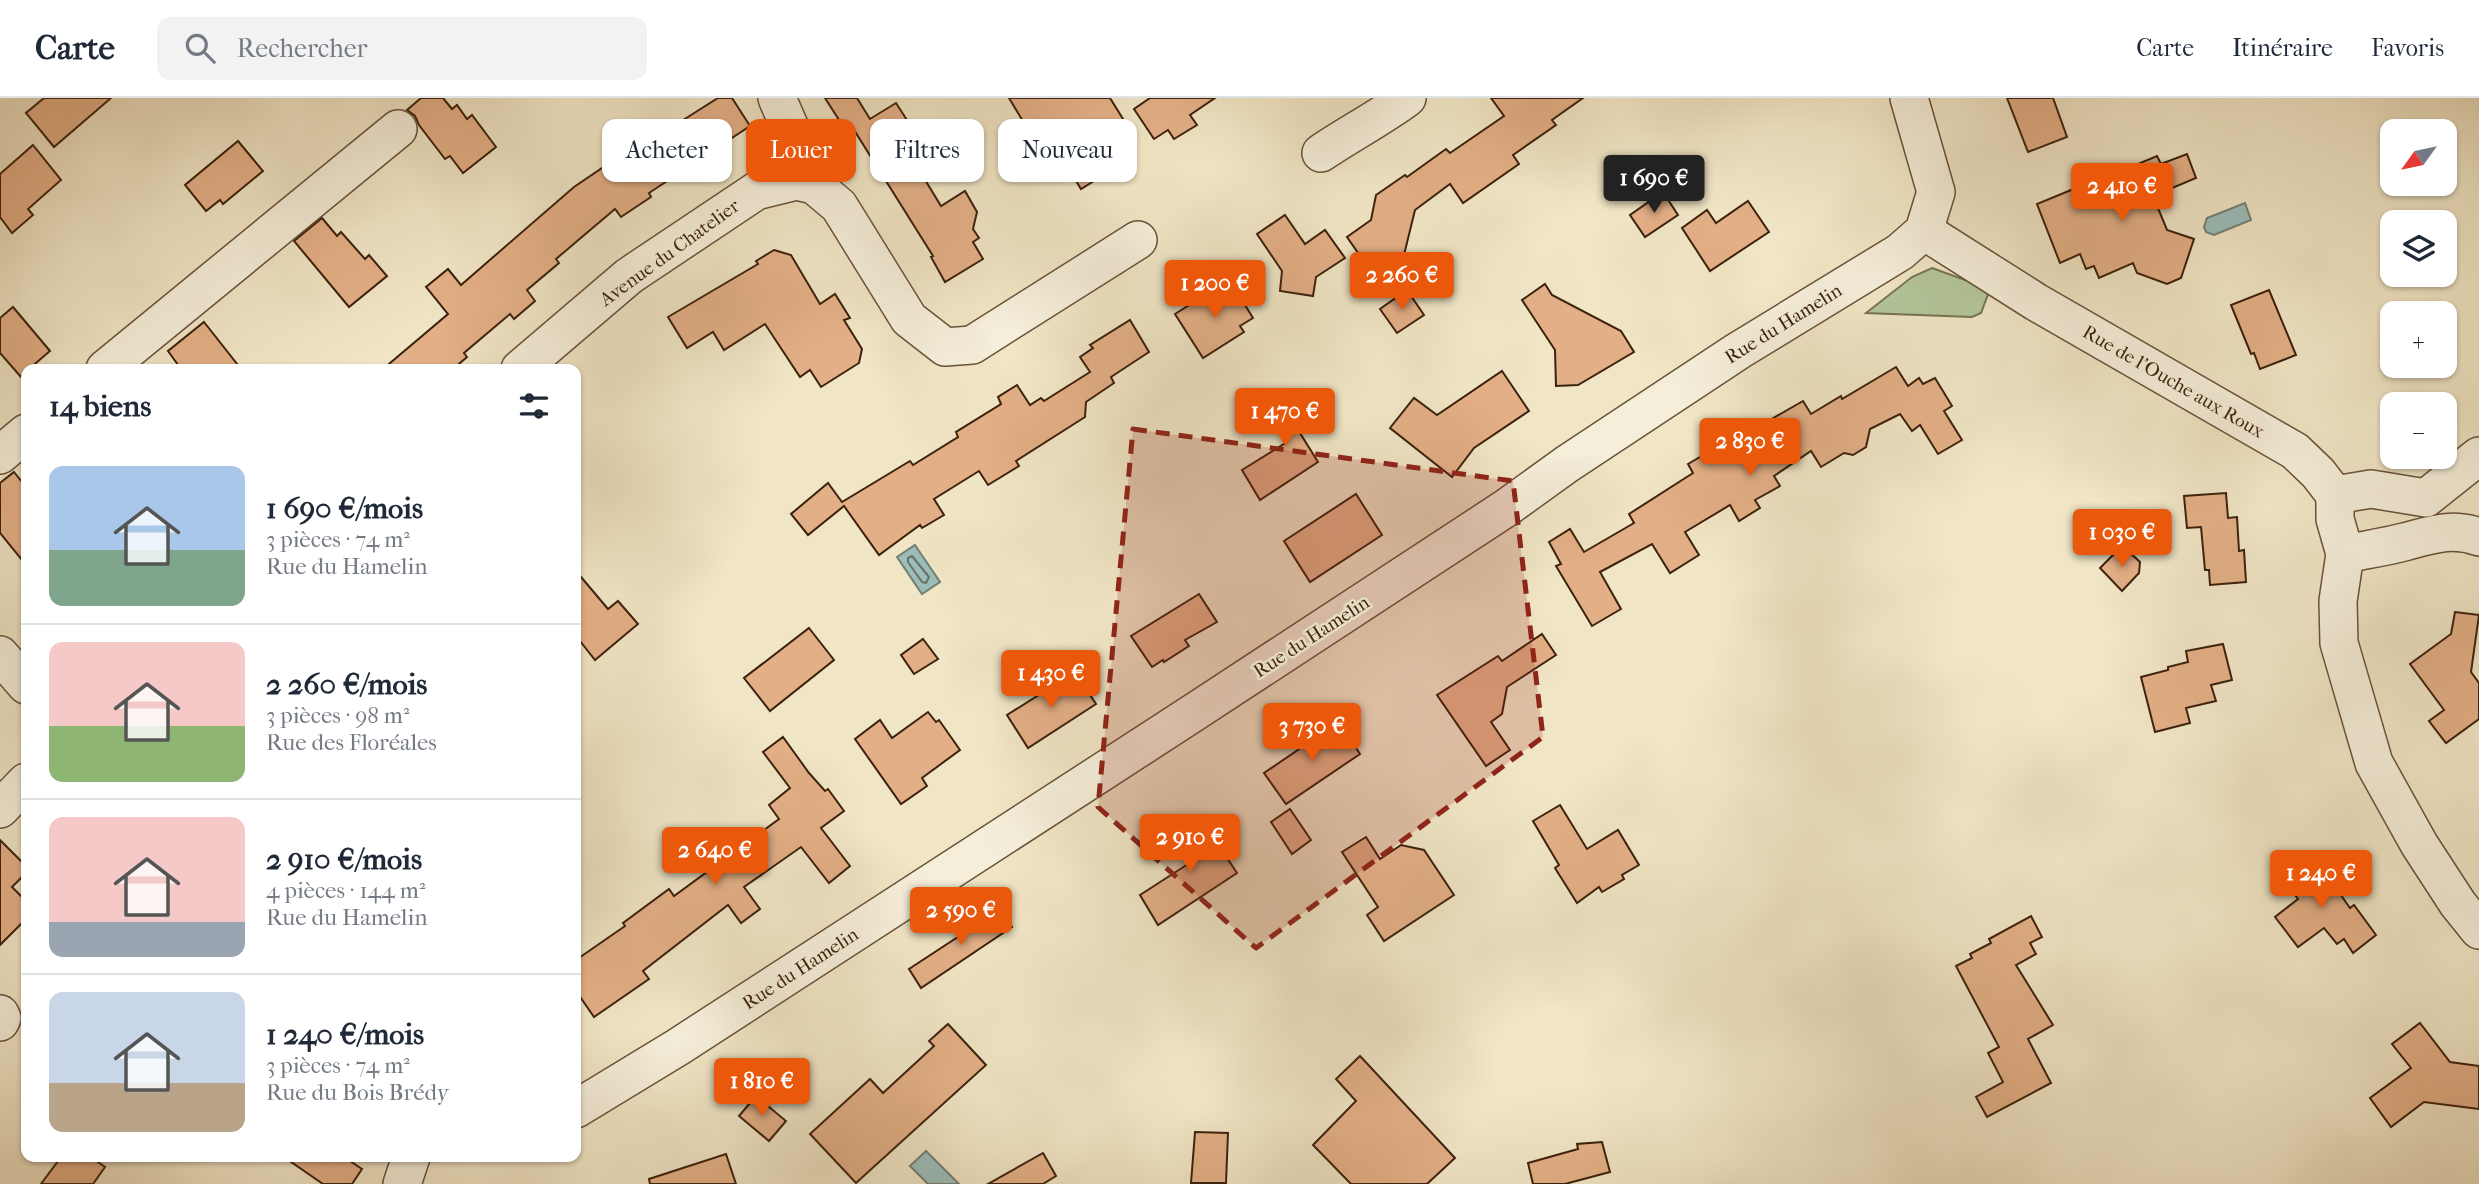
<!DOCTYPE html>
<html lang="fr">
<head>
<meta charset="utf-8">
<style>
  :root { --surface:#fff; --page:#f2f2f3; --text:#1f2937; --muted:#747a83; --line:#e0e1e3; --accent:#ea580c }
  body { margin:0; font-family:"IM FELL French Canon",serif; background:var(--page); color:var(--text); height:100vh; display:flex; flex-direction:column; font-size:26px; white-space:nowrap }
  * { box-sizing:border-box; margin:0 }
  p { font-size:23px; color:var(--muted) }
  .icon { flex:none; width:38px; height:38px; fill:none; stroke:currentColor; stroke-width:2; stroke-linecap:round; stroke-linejoin:round }
  .map { position:relative; flex:1; overflow:hidden }
  .side { position:absolute; left:21px; top:266px; width:560px; height:798px; display:flex; flex-direction:column; background:var(--surface); border-radius:14px; box-shadow:0 2px 5px #0004 }
  .side>* { flex:none }
  .banner { position:absolute; left:602px; top:21px; width:665px; height:63px; display:flex; gap:14px }
  .needle { width:46px; rotate:237deg }
  .fabs { position:absolute; left:2380px; top:21px; display:grid; gap:14px }
  .fabs a { display:grid; place-items:center; width:77px; height:77px; border-radius:14px; background:var(--surface); box-shadow:0 2px 5px #0004; font-size:35px }
  .price { position:absolute; translate:-50% -60px; padding:0 16px; border-radius:7px; background:var(--accent); color:#fff; font-size:23px; line-height:46px; filter:drop-shadow(0 2px 4px #0008) }
  .price::after { content:''; position:absolute; left:50%; top:42px; width:21px; height:16px; margin-left:-10px; background:inherit; clip-path:polygon(0 0,100% 0,50% 100%) }
  .price.selected { background:#222; color:#fff }
  ul { padding:0; list-style:none }
  li { display:flex; align-items:center; gap:21px; height:175px; padding:0 28px }
  li+li { border-top:2px solid var(--line) }
  li span { display:grid; place-items:center; flex:none; width:196px; height:140px; border-radius:14px; color:#555 }
  li>.icon { margin-inline-start:auto }
  span .icon { width:84px; height:84px; fill:#fffc; stroke-width:1 }
  li b { font-size:30px }
  h2 { display:flex; justify-content:space-between; align-items:center; height:84px; padding:0 28px; font-size:30px }
  .pill { padding:0 24px; border-radius:14px; background:var(--surface); box-shadow:0 2px 5px #0004; font-size:24px; line-height:63px }
  .pill.selected { background:var(--accent); color:#fff }
  header { display:flex; align-items:center; gap:42px; box-sizing:border-box; height:98px; padding:0 35px; background:var(--surface); border-bottom:2px solid var(--line) }
  header strong { font-size:33px }
  nav { display:flex; gap:38px; margin-inline-start:auto; font-size:24px }
  .search { width:490px; height:63px; background:var(--page); display:flex; align-items:center; gap:18px; box-sizing:border-box; padding:0 24px; border-radius:14px; color:var(--muted); font-size:26px }
  .map>svg:first-child { display:block }
  .green { fill:#b3c69a; stroke:#787453; stroke-width:2 }
  .water { fill:#9bbebb; stroke:#757f75; stroke-width:2 }
  .lines { fill:none; stroke-linecap:round; stroke-linejoin:round }
  .shore { stroke:#6c7064; stroke-width:2 }
  .building { fill:#e3af86; stroke:#3c210c; stroke-width:2 }
  .minor-casing { stroke:#69523a; stroke-width:40 }
  .minor { stroke:#f5eed9; stroke-width:37 }
  .marked { fill:#8f2418; fill-opacity:0.2; stroke:#8f2418; stroke-width:5; stroke-dasharray:14 9; stroke-linejoin:round }
  .labels { text-anchor:middle; stroke-width:5; stroke-linejoin:round; paint-order:stroke }
  .street-label { font-size:19px; fill:#3c210c; stroke:#f5eed9 }
</style>
</head>
<body>
<header>
<strong>Carte</strong>
<div class="search"><svg class="icon" aria-label="search" viewBox="0 0 24 24"><circle cx="10" cy="10" r="6"/><path d="M15 15l6 6"/></svg>Rechercher</div>
<nav><a>Carte</a><a>Itinéraire</a><a>Favoris</a></nav>
</header>
<div class="map">
<svg width="2479" height="1086" viewBox="0 0 2479 1086">
  <rect width="100%" height="100%" fill="#f0e5c5"/>
  <filter id="stains"><feTurbulence type="fractalNoise" baseFrequency=".00286" numOctaves="4"/><feColorMatrix values="0 0 0 0 .2 0 0 0 0 .09 0 0 0 0 .02 0 0 0 .5 -.17"/></filter>
  <radialGradient id="worn" r=".72"><stop offset=".6" stop-color="#630" stop-opacity="0"/><stop offset="1" stop-color="#630" stop-opacity=".3"/></radialGradient>
  <path class="green" d="M 1932,170 L 1990,191 L 1981,215 L 1972,219 L 1866,215 L 1912,179 Z"/>
  <g class="water">
    <path d="M 2245,105 L 2251,122 L 2214,137 L 2206,134 L 2204,129 L 2207,120 Z"/>
    <path d="M 915,447 L 940,484 L 922,496 L 897,459 Z"/>
    <path d="M 926,1053 L 959,1086 L 928,1086 L 910,1068 Z"/>
  </g>
  <g class="lines">
    <path class="shore" d="M 912,458 L 929,479 L 926,485 L 922,484 L 908,464 L 908,460 Z"/>
  </g>
  <g class="building">
    <path d="M 44,0 L 111,0 L 54,49 L 26,15 Z"/>
    <path d="M 421,0 L 443,0 L 452,11 L 457,7 L 467,21 L 472,17 L 496,49 L 463,75 L 450,58 L 445,61 L 419,27 L 415,18 L 407,12 Z"/>
    <path d="M 718,0 L 732,0 L 750,28 L 649,95 L 651,99 L 621,119 L 615,111 L 556,161 L 559,165 L 527,192 L 535,203 L 514,221 L 510,216 L 464,255 L 467,259 L 453,271 L 383,271 L 448,216 L 426,189 L 448,171 L 461,187 L 574,89 L 608,66 L 618,81 L 632,70 L 635,75 L 689,38 L 680,24 Z"/>
    <path d="M 825,0 L 857,0 L 870,21 L 896,5 L 927,53 L 913,62 L 941,108 L 965,93 L 977,114 L 973,131 L 979,140 L 973,144 L 983,161 L 945,184 L 931,159 L 933,158 L 854,32 L 848,36 Z"/>
    <path d="M 1009,0 L 1110,0 L 1128,29 L 1099,47 L 1113,71 L 1081,91 L 1055,48 L 1031,63 L 1018,42 L 1030,35 Z"/>
    <path d="M 1150,0 L 1215,0 L 1190,17 L 1197,27 L 1174,41 L 1168,32 L 1154,41 L 1134,11 Z"/>
    <path d="M 1491,0 L 1583,0 L 1552,22 L 1556,27 L 1513,57 L 1519,66 L 1463,105 L 1450,86 L 1415,112 L 1404,157 L 1374,178 L 1347,139 L 1371,122 L 1376,97 L 1405,77 L 1407,79 L 1446,51 L 1450,55 L 1504,18 Z"/>
    <path d="M 2007,0 L 2053,0 L 2067,39 L 2028,54 Z"/>
    <path d="M 238,43 L 263,73 L 223,106 L 220,102 L 206,113 L 185,87 Z"/>
    <path d="M 33,47 L 61,82 L 28,111 L 33,117 L 12,135 L 0,119 L 0,76 Z"/>
    <path d="M 2187,56 L 2196,80 L 2153,98 L 2167,132 L 2194,141 L 2181,180 L 2167,186 L 2137,175 L 2133,165 L 2099,180 L 2094,168 L 2086,171 L 2080,156 L 2060,165 L 2037,106 L 2076,90 L 2077,95 L 2135,73 L 2133,68 L 2157,58 L 2161,66 Z"/>
    <path d="M 1663,94 L 1678,117 L 1645,139 L 1630,117 Z"/>
    <path d="M 1748,103 L 1769,134 L 1710,173 L 1682,130 L 1707,112 L 1716,125 Z"/>
    <path d="M 1285,117 L 1305,146 L 1325,132 L 1345,160 L 1316,179 L 1313,198 L 1280,193 L 1282,173 L 1257,136 Z"/>
    <path d="M 322,120 L 337,138 L 341,134 L 365,161 L 369,157 L 387,178 L 349,209 L 294,143 Z"/>
    <path d="M 774,152 L 791,157 L 820,206 L 835,196 L 850,220 L 844,222 L 862,251 L 859,265 L 821,289 L 810,272 L 800,279 L 765,226 L 724,252 L 713,234 L 687,250 L 668,219 L 758,166 L 756,163 Z"/>
    <path d="M 1232,186 L 1253,220 L 1240,228 L 1244,234 L 1203,260 L 1175,216 L 1213,192 L 1216,196 Z"/>
    <path d="M 1545,186 L 1552,197 L 1621,233 L 1634,254 L 1578,287 L 1556,288 L 1555,252 L 1522,202 Z"/>
    <path d="M 1407,192 L 1424,217 L 1397,235 L 1380,211 Z"/>
    <path d="M 2269,192 L 2296,257 L 2260,271 L 2254,255 L 2251,256 L 2231,207 Z"/>
    <path d="M 13,209 L 50,253 L 29,271 L 26,271 L 21,279 L 0,255 L 0,220 Z"/>
    <path d="M 1130,222 L 1149,254 L 1111,279 L 1114,285 L 1086,304 L 1085,319 L 1016,363 L 1019,368 L 988,387 L 979,373 L 934,401 L 944,417 L 922,430 L 920,427 L 879,457 L 844,408 L 808,437 L 791,416 L 828,385 L 842,404 L 910,363 L 913,367 L 958,339 L 956,334 L 1001,306 L 998,299 L 1017,287 L 1030,307 L 1041,300 L 1044,303 L 1090,274 L 1080,259 L 1093,250 L 1090,247 Z"/>
    <path d="M 204,224 L 241,271 L 181,271 L 168,253 Z"/>
    <path d="M 1896,269 L 1908,288 L 1919,280 L 1923,286 L 1935,280 L 1952,308 L 1944,313 L 1962,342 L 1938,356 L 1920,327 L 1912,333 L 1900,316 L 1870,331 L 1866,349 L 1853,357 L 1844,355 L 1821,369 L 1811,353 L 1774,378 L 1780,388 L 1755,402 L 1760,410 L 1739,423 L 1730,407 L 1685,434 L 1699,457 L 1670,475 L 1652,446 L 1600,474 L 1621,511 L 1592,528 L 1556,468 L 1561,466 L 1549,444 L 1570,431 L 1584,454 L 1634,425 L 1629,416 L 1693,375 L 1688,366 L 1759,324 L 1761,327 L 1803,303 L 1811,316 L 1841,298 L 1842,301 Z"/>
    <path d="M 1502,273 L 1529,313 L 1474,350 L 1452,379 L 1390,330 L 1414,300 L 1437,317 Z"/>
    <path d="M 1300,293 L 1318,324 L 1300,335 L 1318,364 L 1260,402 L 1242,372 L 1287,344 L 1268,313 Z"/>
    <path d="M 14,374 L 26,389 L 26,467 L 0,435 L 0,385 Z"/>
    <path d="M 2226,395 L 2228,420 L 2237,419 L 2239,453 L 2244,452 L 2246,484 L 2210,487 L 2209,472 L 2205,472 L 2201,429 L 2187,430 L 2184,398 Z"/>
    <path d="M 1356,396 L 1382,437 L 1310,484 L 1284,443 Z"/>
    <path d="M 2117,453 L 2128,453 L 2140,464 L 2139,475 L 2122,493 L 2100,470 Z"/>
    <path d="M 576,473 L 608,511 L 618,503 L 638,526 L 595,562 L 576,538 Z"/>
    <path d="M 1199,496 L 1217,524 L 1185,542 L 1189,548 L 1164,564 L 1163,562 L 1152,569 L 1131,538 Z"/>
    <path d="M 2455,514 L 2479,517 L 2471,574 L 2479,585 L 2479,621 L 2446,645 L 2429,623 L 2444,612 L 2410,566 L 2451,536 Z"/>
    <path d="M 809,530 L 834,562 L 770,613 L 744,580 Z"/>
    <path d="M 1542,536 L 1556,557 L 1507,589 L 1502,616 L 1491,624 L 1510,652 L 1486,668 L 1437,597 L 1498,558 L 1502,563 Z"/>
    <path d="M 923,541 L 938,561 L 914,576 L 901,557 Z"/>
    <path d="M 2223,546 L 2232,582 L 2211,587 L 2216,603 L 2186,610 L 2190,625 L 2155,634 L 2141,579 L 2168,572 L 2168,569 L 2188,564 L 2186,553 Z"/>
    <path d="M 1075,574 L 1096,606 L 1028,650 L 1007,617 Z"/>
    <path d="M 928,614 L 936,624 L 939,622 L 960,652 L 922,680 L 927,688 L 901,706 L 855,641 L 880,622 L 892,640 Z"/>
    <path d="M 1339,624 L 1360,656 L 1286,706 L 1264,675 Z"/>
    <path d="M 783,639 L 809,675 L 825,693 L 828,691 L 844,713 L 821,730 L 850,768 L 829,785 L 801,749 L 744,789 L 760,811 L 741,825 L 728,807 L 643,873 L 649,881 L 594,919 L 576,893 L 576,862 L 625,828 L 623,825 L 669,791 L 674,798 L 779,721 L 769,707 L 790,690 L 763,654 Z"/>
    <path d="M 1560,707 L 1587,751 L 1618,732 L 1639,767 L 1622,777 L 1624,781 L 1602,794 L 1599,789 L 1577,805 L 1555,770 L 1559,767 L 1533,723 Z"/>
    <path d="M 1290,711 L 1311,742 L 1292,756 L 1271,724 Z"/>
    <path d="M 1201,721 L 1237,775 L 1158,827 L 1140,797 L 1188,766 L 1172,741 Z"/>
    <path d="M 1366,739 L 1380,761 L 1401,747 L 1424,752 L 1454,797 L 1384,843 L 1367,817 L 1378,809 L 1342,754 Z"/>
    <path d="M 0,742 L 26,768 L 26,775 L 12,789 L 26,803 L 26,821 L 0,847 Z"/>
    <path d="M 2308,758 L 2325,782 L 2329,780 L 2350,810 L 2354,807 L 2376,837 L 2353,855 L 2344,841 L 2337,846 L 2324,830 L 2298,849 L 2275,819 L 2298,801 L 2281,778 Z"/>
    <path d="M 1000,809 L 1012,829 L 921,890 L 909,871 L 973,829 L 971,826 Z"/>
    <path d="M 2031,818 L 2042,839 L 2030,845 L 2036,856 L 2016,867 L 2053,927 L 2028,941 L 2051,985 L 1987,1019 L 1976,999 L 2003,984 L 1988,955 L 1999,949 L 1956,868 L 1972,860 L 1970,856 L 1991,845 L 1989,841 Z"/>
    <path d="M 2420,925 L 2450,964 L 2479,968 L 2479,1011 L 2424,1004 L 2391,1029 L 2370,1000 L 2411,970 L 2392,946 Z"/>
    <path d="M 948,926 L 986,967 L 856,1085 L 810,1036 L 870,981 L 883,995 L 934,948 L 929,943 Z"/>
    <path d="M 1360,958 L 1455,1060 L 1427,1086 L 1351,1086 L 1313,1047 L 1356,1003 L 1336,981 Z"/>
    <path d="M 756,998 L 786,1023 L 769,1043 L 739,1018 Z"/>
    <path d="M 1195,1034 L 1228,1035 L 1226,1085 L 1191,1085 Z"/>
    <path d="M 1602,1044 L 1610,1074 L 1565,1086 L 1533,1086 L 1528,1065 L 1578,1051 L 1577,1046 Z"/>
    <path d="M 1043,1055 L 1056,1078 L 1043,1086 L 988,1086 Z"/>
    <path d="M 726,1056 L 736,1086 L 650,1086 L 649,1081 Z"/>
    <path d="M 61,1059 L 91,1059 L 105,1069 L 93,1086 L 41,1086 Z"/>
    <path d="M 284,1059 L 344,1059 L 362,1071 L 352,1086 L 323,1086 Z"/>
  </g>
  <g class="lines">
    <defs>
      <g id="minor">
        <path d="M 777,0 L 790,30 L 796,83"/>
        <path d="M 1321,55 C 1349,36 1380,20 1407,0"/>
        <path d="M 1924,133 L 2036,204 L 2295,353 L 2318,375 L 2335,397"/>
        <path d="M 105,271 L 398,31"/>
        <path d="M 520,271 L 629,178 L 756,93 L 796,83 L 814,87 L 839,108 L 909,221 L 945,249 L 972,247 L 1138,142"/>
        <path d="M 0,357 L 26,335"/>
        <path d="M 2335,397 L 2335,421 L 2345,456 L 2338,503 L 2339,545 L 2374,665 L 2419,746 L 2458,806 L 2479,832"/>
        <path d="M 2335,397 L 2371,391 L 2426,400 L 2479,358"/>
        <path d="M 2345,456 C 2364,452 2385,449 2404,444 C 2431,437 2452,429 2479,439"/>
        <path d="M 0,557 L 26,587"/>
        <path d="M 0,711 L 26,684"/>
        <path d="M 0,916 L 2,920 L 0,924"/>
        <path d="M 576,1011 L 678,949 L 1193,615 L 1506,410 L 1567,366 L 1738,253 L 1900,154 L 1924,133 L 1936,94 L 1909,0"/>
        <path d="M 402,1086 L 411,1059"/>
      </g>
    </defs>
    <use href="#minor" class="minor-casing"/>
    <use href="#minor" class="minor"/>
  </g>
  <path class="marked" d="M 1133,331 L 1513,383 L 1543,639 L 1256,850 L 1098,709 Z"/>
  <g class="labels">
    <g class="street-label">
      <text transform="translate(669 154) rotate(-36)" y="7">Avenue du Chatelier</text>
      <text transform="translate(1783 225) rotate(-32)" y="7">Rue du Hamelin</text>
      <text transform="translate(2174 283) rotate(30)" y="7">Rue de l'Ouche aux Roux</text>
      <text transform="translate(1311 538) rotate(-33)" y="7">Rue du Hamelin</text>
      <text transform="translate(800 870) rotate(-33)" y="7">Rue du Hamelin</text>
    </g>
  </g>
  <rect width="100%" height="100%" filter="url(#stains)"/>
  <rect width="100%" height="100%" fill="url(#worn)"/>
</svg>
<div class="fabs">
<a><svg class="needle" viewBox="-14 -14 28 28"><path d="M0-13l5 13h-10z" fill="#e53935"/><path d="M0 13l5-13h-10z" fill="#747a83"/></svg></a>
<a><svg class="icon" aria-label="layers" viewBox="0 0 24 24"><path d="M12 4l9 5-9 5-9-5zM3 14l9 5 9-5"/></svg></a>
<a>+</a>
<a>−</a>
</div>
<b class="price selected" style="left:1654px;top:117px">1 690 €</b>
<b class="price" style="left:2122px;top:125px">2 410 €</b>
<b class="price" style="left:1402px;top:214px">2 260 €</b>
<b class="price" style="left:1215px;top:222px">1 200 €</b>
<b class="price" style="left:1285px;top:350px">1 470 €</b>
<b class="price" style="left:1750px;top:380px">2 830 €</b>
<b class="price" style="left:2122px;top:471px">1 030 €</b>
<b class="price" style="left:1051px;top:612px">1 430 €</b>
<b class="price" style="left:1312px;top:665px">3 730 €</b>
<b class="price" style="left:1190px;top:776px">2 910 €</b>
<b class="price" style="left:715px;top:789px">2 640 €</b>
<b class="price" style="left:2321px;top:812px">1 240 €</b>
<b class="price" style="left:961px;top:849px">2 590 €</b>
<b class="price" style="left:762px;top:1020px">1 810 €</b>
<div class="banner">
<a class="pill">Acheter</a>
<a class="pill selected">Louer</a>
<a class="pill">Filtres</a>
<a class="pill">Nouveau</a>
</div>
<section class="side">
<h2>14 biens<svg class="icon" aria-label="filters" viewBox="0 0 24 24"><path d="M4 7h16M4 17h16"/><circle cx="9" cy="7" r="2"/><circle cx="15" cy="17" r="2"/></svg></h2>
<ul>
<li><span style="background:linear-gradient(#a9c7e8 60%,#7fa58c 0)"><svg class="icon" aria-label="home" viewBox="0 0 24 24"><path d="M3 11l9-7 9 7M6 9v11h12V9"/></svg></span><div><b>1 690 €/mois</b><p>3 pièces · 74 m²</p><p>Rue du Hamelin</p></div></li>
<li><span style="background:linear-gradient(#f6c9c9 60%,#8fb573 0)"><svg class="icon" aria-label="home" viewBox="0 0 24 24"><path d="M3 11l9-7 9 7M6 9v11h12V9"/></svg></span><div><b>2 260 €/mois</b><p>3 pièces · 98 m²</p><p>Rue des Floréales</p></div></li>
<li><span style="background:linear-gradient(#f6c9c9 75%,#9aa5b1 0)"><svg class="icon" aria-label="home" viewBox="0 0 24 24"><path d="M3 11l9-7 9 7M6 9v11h12V9"/></svg></span><div><b>2 910 €/mois</b><p>4 pièces · 144 m²</p><p>Rue du Hamelin</p></div></li>
<li><span style="background:linear-gradient(#c9d6e8 65%,#b9a48a 0)"><svg class="icon" aria-label="home" viewBox="0 0 24 24"><path d="M3 11l9-7 9 7M6 9v11h12V9"/></svg></span><div><b>1 240 €/mois</b><p>3 pièces · 74 m²</p><p>Rue du Bois Brédy</p></div></li>
</ul>
</section>
</div>
</body>
</html>
